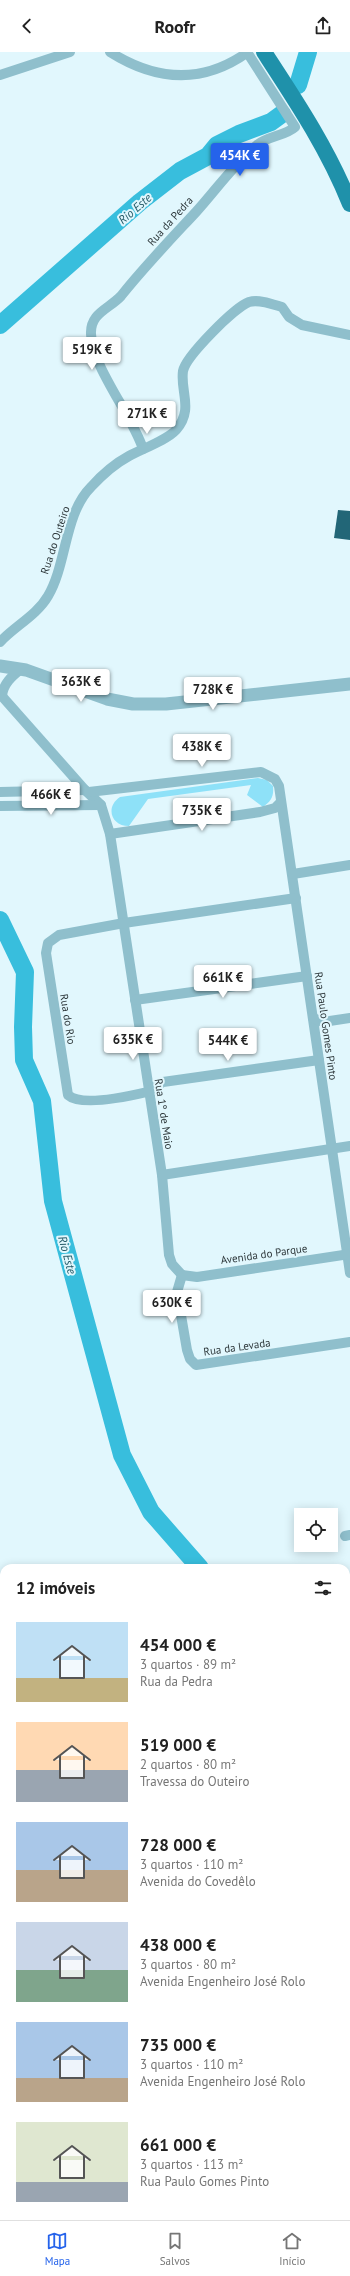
<!DOCTYPE html>
<html lang="pt">
<head>
<meta charset="utf-8">
<style>
  :root { --surface:#fff; --page:#f2f2f2; --text:#222; --muted:#767676; --line:#e0e0e0; --accent:#2563eb }
  body { margin:0; font-family:"PT Sans",sans-serif; background:var(--page); color:var(--text); height:100vh; display:flex; flex-direction:column; font-size:15px; white-space:nowrap }
  * { box-sizing:border-box; margin:0 }
  p { font-size:13px; color:var(--muted) }
  .icon { flex:none; width:22px; height:22px; fill:none; stroke:currentColor; stroke-width:2; stroke-linecap:round; stroke-linejoin:round }
  .map { position:relative; flex:1; overflow:hidden }
  .side { position:absolute; left:0px; top:1512px; width:350px; height:656px; display:flex; flex-direction:column; background:var(--surface); border-radius:12px 12px 0 0; box-shadow:0 2px 10px #0003 }
  .side>* { flex:none }
  .tools { position:absolute; left:294px; top:1456px; display:grid; gap:8px }
  .tools a { display:grid; place-items:center; width:44px; height:44px; border-radius:0px; background:var(--surface); box-shadow:0 2px 10px #0003; font-size:20px }
  .price { position:absolute; translate:-50% -34px; padding:0 9px; border-radius:4px; background:#fff; color:#222; font-size:13px; line-height:26px; filter:drop-shadow(0 1px 2px #0008) }
  .price::after { content:''; position:absolute; left:50%; top:24px; width:12px; height:9px; margin-left:-6px; background:inherit; clip-path:polygon(0 0,100% 0,50% 100%) }
  .price.current { background:var(--accent); color:#fff }
  ul { padding:0; list-style:none }
  li { display:flex; align-items:center; gap:12px; height:100px; padding:0 16px }
  li span { display:grid; place-items:center; flex:none; width:112px; height:80px; border-radius:0px; color:#555 }
  li>.icon { margin-inline-start:auto }
  span .icon { width:48px; height:48px; fill:#fffc; stroke-width:1 }
  li b { font-size:17px }
  h2 { display:flex; justify-content:space-between; align-items:center; height:48px; padding:0 16px; font-size:17px }
  header { display:flex; justify-content:space-between; align-items:center; height:52px; padding:0 16px; background:var(--surface); font-size:18px; font-weight:700 }
  .dock { display:flex; justify-content:space-around; align-items:center; height:56px; border-top:1px solid var(--line); background:var(--surface); font-size:11px; color:var(--muted) }
  .dock a { display:grid; justify-items:center; gap:2px }
  .dock .current { color:var(--accent) }
  .map>svg:first-child { display:block }
  .green { fill:#8ee1f8 }
  .lines { fill:none; stroke-linecap:round; stroke-linejoin:round }
  .river { stroke:#38bedd; stroke-width:18 }
  .building { fill:#267 }
  .minor { stroke:#8fbfcc; stroke-width:10 }
  .tertiary { stroke:#8fbfcc; stroke-width:13 }
  .primary { stroke:#1f91aa; stroke-width:16 }
  .motorway { stroke:#0a7d94; stroke-width:19 }
  .labels { text-anchor:middle; stroke-width:4; stroke-linejoin:round; paint-order:stroke }
  .street-label { font-size:11px; fill:#2e383b; stroke:#e1f7fd }
  .water-label { font-size:12px; font-style:italic; fill:#265b68; stroke:#e1f7fd }
</style>
</head>
<body>
<header><svg class="icon" aria-label="back" viewBox="0 0 24 24"><path d="M15 5l-7 7 7 7"/></svg>Roofr<svg class="icon" aria-label="share" viewBox="0 0 24 24"><path d="M12 15V3M7 8l5-5 5 5M5 13v7h14v-7"/></svg></header>
<div class="map">
<svg width="350" height="2168" viewBox="0 0 350 2168">
  <rect width="100%" height="100%" fill="#e1f7fd"/>
  <path class="green" d="M 258,726 L 267,728 L 273,734 C 274,745 271,749 263,755 L 247,743 L 251,733 L 148,747 L 129,774 C 111,774 105,755 120,745 Z"/>
  <g class="lines">
    <g class="river">
      <path d="M 298,33 L 308,0"/>
      <path d="M 0,273 L 140,150 L 180,119 L 208,104 L 217,93 L 239,82 L 271,70 L 282,62"/>
      <path d="M 0,868 L 25,920 L 23,975 L 24,1008 L 42,1049 L 53,1149 L 122,1403 L 151,1460 L 200,1516"/>
      <path d="M 346,1648 L 350,1651"/>
    </g>
  </g>
  <path class="building" d="M 338,458 L 350,459 L 350,488 L 334,486 Z"/>
  <g class="lines">
    <g class="minor">
      <path d="M 110,0 C 156,29 202,33 248,0"/>
      <path d="M 0,23 L 70,0"/>
      <path d="M 143,397 C 132,363 92,315 91,282 C 90,261 109,257 121,244 C 144,215 170,188 196,160 C 216,138 233,113 257,93 C 268,84 285,84 295,75 L 247,0"/>
      <path d="M 0,590 C 15,574 37,563 48,544 C 67,512 64,462 91,435 C 101,424 116,411 129,404 C 142,397 167,388 176,378 C 194,357 180,340 183,319 C 186,304 235,255 249,250 C 259,247 272,252 282,255 L 289,265 L 302,273 L 350,283"/>
      <path d="M 0,642 L 85,738 L 101,753 L 110,782 L 162,1123 L 169,1203 L 172,1212 L 182,1223"/>
      <path d="M 2,644 C 3,632 12,624 21,617"/>
      <path d="M 0,740 L 85,738"/>
      <path d="M 89,740 L 261,720 L 275,727 L 279,734 L 350,1221"/>
      <path d="M 0,754 L 101,753"/>
      <path d="M 110,782 L 260,760 L 275,756 L 281,750"/>
      <path d="M 293,822 L 350,813"/>
      <path d="M 296,846 L 124,871 L 59,883 L 48,891 L 46,901 L 68,1043 C 81,1055 130,1044 147,1040 C 152,1038 157,1033 163,1030 L 319,1008"/>
      <path d="M 135,948 L 307,924"/>
      <path d="M 313,966 L 323,970 L 350,966"/>
      <path d="M 162,1123 L 350,1094"/>
      <path d="M 182,1223 L 177,1240 L 187,1298 L 190,1307 L 196,1313 L 350,1290"/>
      <path d="M 182,1223 L 197,1225 L 350,1202"/>
      <path d="M 345,1484 L 350,1483"/>
      <path d="M 0,1889 L 4,1892"/>
      <path d="M 0,2097 L 4,2098"/>
      <path d="M 82,2168 L 83,2164"/>
    </g>
    <path class="tertiary" d="M 0,614 L 26,618 L 107,647 L 133,652 L 166,652 L 350,632"/>
    <path class="primary" d="M 264,0 C 296,49 328,97 350,152"/>
    <g class="motorway">
      <path d="M 346,1705 L 350,1701"/>
      <path d="M 346,1722 L 350,1719"/>
      <path d="M 0,1978 L 4,1975"/>
      <path d="M 0,1999 L 4,1996"/>
    </g>
  </g>
  <g class="labels">
    <g class="street-label">
      <text transform="translate(170 169) rotate(-48)" y="4">Rua da Pedra</text>
      <text transform="translate(55 488) rotate(-72)" y="4">Rua do Outeiro</text>
      <text transform="translate(68 967) rotate(81)" y="4">Rua do Rio</text>
      <text transform="translate(326 974) rotate(82)" y="4">Rua Paulo Gomes Pinto</text>
      <text transform="translate(164 1062) rotate(81)" y="4">Rua 1º de Maio</text>
      <text transform="translate(264 1202) rotate(-8)" y="4">Avenida do Parque</text>
      <text transform="translate(237 1295) rotate(-8)" y="4">Rua da Levada</text>
    </g>
    <g class="water-label">
      <text transform="translate(135 157) rotate(-41)" y="4">Rio Este</text>
      <text transform="translate(67 1203) rotate(75)" y="4">Rio Este</text>
    </g>
  </g>
</svg>
<div class="tools">
<a><svg class="icon" aria-label="locate" viewBox="0 0 24 24"><circle cx="12" cy="12" r="6"/><path d="M12 2v4M12 18v4M2 12h4M18 12h4"/></svg></a>
</div>
<b class="price current" style="left:240px;top:125px">454K €</b>
<b class="price" style="left:92px;top:319px">519K €</b>
<b class="price" style="left:147px;top:383px">271K €</b>
<b class="price" style="left:81px;top:651px">363K €</b>
<b class="price" style="left:213px;top:659px">728K €</b>
<b class="price" style="left:202px;top:716px">438K €</b>
<b class="price" style="left:51px;top:764px">466K €</b>
<b class="price" style="left:202px;top:780px">735K €</b>
<b class="price" style="left:223px;top:947px">661K €</b>
<b class="price" style="left:133px;top:1009px">635K €</b>
<b class="price" style="left:228px;top:1010px">544K €</b>
<b class="price" style="left:172px;top:1272px">630K €</b>
<section class="side">
<h2>12 imóveis<svg class="icon" aria-label="filters" viewBox="0 0 24 24"><path d="M4 7h16M4 17h16"/><circle cx="9" cy="7" r="2"/><circle cx="15" cy="17" r="2"/></svg></h2>
<ul>
<li><span style="background:linear-gradient(#bfe0f5 70%,#c2b280 0)"><svg class="icon" aria-label="home" viewBox="0 0 24 24"><path d="M3 11l9-7 9 7M6 9v11h12V9"/></svg></span><div><b>454 000 €</b><p>3 quartos · 89 m²</p><p>Rua da Pedra</p></div></li>
<li><span style="background:linear-gradient(#ffd9b3 60%,#9aa5b1 0)"><svg class="icon" aria-label="home" viewBox="0 0 24 24"><path d="M3 11l9-7 9 7M6 9v11h12V9"/></svg></span><div><b>519 000 €</b><p>2 quartos · 80 m²</p><p>Travessa do Outeiro</p></div></li>
<li><span style="background:linear-gradient(#a9c7e8 60%,#b9a48a 0)"><svg class="icon" aria-label="home" viewBox="0 0 24 24"><path d="M3 11l9-7 9 7M6 9v11h12V9"/></svg></span><div><b>728 000 €</b><p>3 quartos · 110 m²</p><p>Avenida do Covedêlo</p></div></li>
<li><span style="background:linear-gradient(#c9d6e8 60%,#7fa58c 0)"><svg class="icon" aria-label="home" viewBox="0 0 24 24"><path d="M3 11l9-7 9 7M6 9v11h12V9"/></svg></span><div><b>438 000 €</b><p>3 quartos · 80 m²</p><p>Avenida Engenheiro José Rolo</p></div></li>
<li><span style="background:linear-gradient(#a9c7e8 70%,#b9a48a 0)"><svg class="icon" aria-label="home" viewBox="0 0 24 24"><path d="M3 11l9-7 9 7M6 9v11h12V9"/></svg></span><div><b>735 000 €</b><p>3 quartos · 110 m²</p><p>Avenida Engenheiro José Rolo</p></div></li>
<li><span style="background:linear-gradient(#dfe7d0 75%,#9aa5b1 0)"><svg class="icon" aria-label="home" viewBox="0 0 24 24"><path d="M3 11l9-7 9 7M6 9v11h12V9"/></svg></span><div><b>661 000 €</b><p>3 quartos · 113 m²</p><p>Rua Paulo Gomes Pinto</p></div></li>
</ul>
</section>
</div>
<nav class="dock">
<a class="current"><svg class="icon" aria-label="map" viewBox="0 0 24 24"><path d="M3 6l6-2 6 2 6-2v14l-6 2-6-2-6 2zM9 4v14M15 6v14"/></svg>Mapa</a>
<a><svg class="icon" aria-label="saved" viewBox="0 0 24 24"><path d="M7 4h10v16l-5-4-5 4z"/></svg>Salvos</a>
<a><svg class="icon" aria-label="home" viewBox="0 0 24 24"><path d="M3 11l9-7 9 7M6 9v11h12V9"/></svg>Início</a>
</nav>
</body>
</html>
